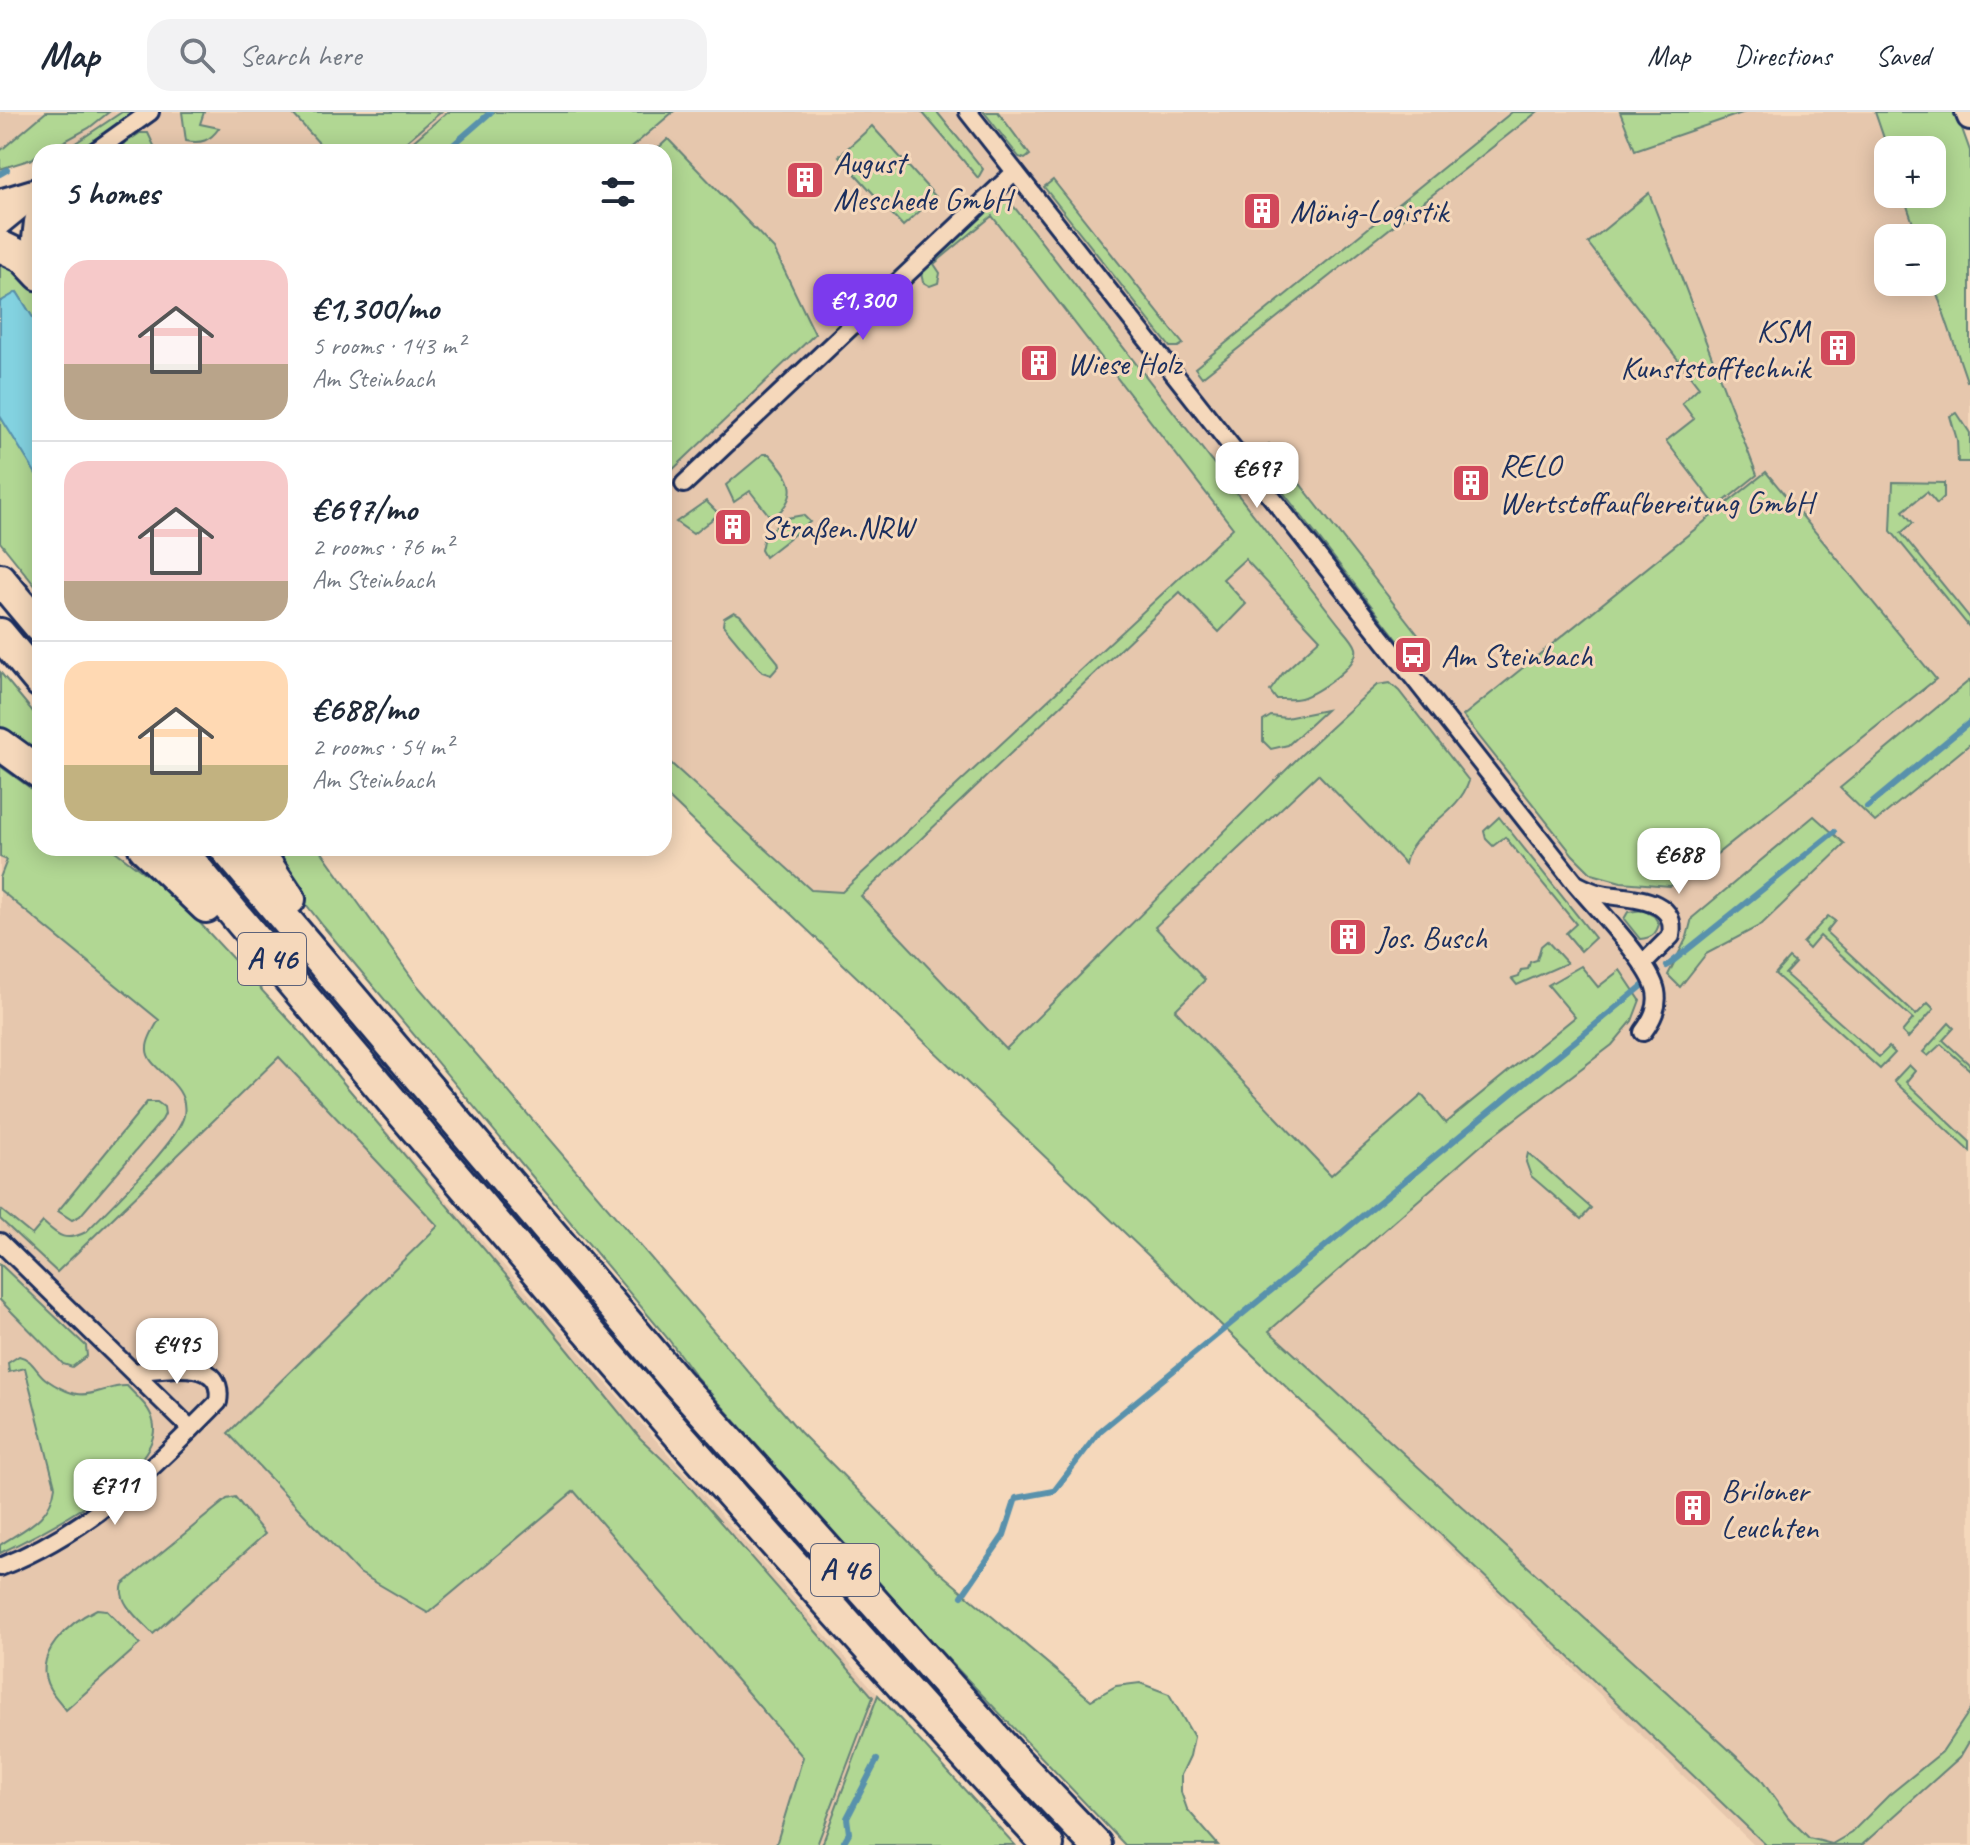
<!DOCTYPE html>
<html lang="en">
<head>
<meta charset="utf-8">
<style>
  :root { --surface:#fff; --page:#f2f2f3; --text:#1f2937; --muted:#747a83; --line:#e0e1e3; --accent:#7c3aed }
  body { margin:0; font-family:Caveat,sans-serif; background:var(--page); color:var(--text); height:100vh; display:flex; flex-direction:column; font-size:30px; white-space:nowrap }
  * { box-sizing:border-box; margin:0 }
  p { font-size:26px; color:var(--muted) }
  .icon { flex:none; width:44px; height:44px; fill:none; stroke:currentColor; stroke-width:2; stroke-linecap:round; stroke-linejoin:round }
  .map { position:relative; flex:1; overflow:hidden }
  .side { position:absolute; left:32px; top:32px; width:640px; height:712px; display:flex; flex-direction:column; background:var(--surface); border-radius:24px; box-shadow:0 4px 20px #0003 }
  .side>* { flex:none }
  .fabs { position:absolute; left:1874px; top:24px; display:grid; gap:16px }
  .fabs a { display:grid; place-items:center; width:72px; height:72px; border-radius:16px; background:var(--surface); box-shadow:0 4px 20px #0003; font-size:40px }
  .price { position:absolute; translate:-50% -68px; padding:0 18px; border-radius:16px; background:#fff; color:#222; font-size:26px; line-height:52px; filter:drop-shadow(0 2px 4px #0008) }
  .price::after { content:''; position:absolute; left:50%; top:48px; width:24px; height:18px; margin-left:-12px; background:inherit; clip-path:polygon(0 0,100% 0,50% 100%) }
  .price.on { background:var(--accent); color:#fff }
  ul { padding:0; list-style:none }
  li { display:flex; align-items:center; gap:24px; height:200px; padding:0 32px }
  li+li { border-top:2px solid var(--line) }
  li span { display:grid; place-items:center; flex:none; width:224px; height:160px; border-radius:24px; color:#555 }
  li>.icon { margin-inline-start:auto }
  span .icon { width:96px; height:96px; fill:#fffc; stroke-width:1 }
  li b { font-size:34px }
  h2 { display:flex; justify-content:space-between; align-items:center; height:96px; padding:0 32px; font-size:34px }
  header { display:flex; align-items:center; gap:48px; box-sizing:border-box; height:112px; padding:0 40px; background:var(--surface); border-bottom:2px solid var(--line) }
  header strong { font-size:38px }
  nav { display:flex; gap:44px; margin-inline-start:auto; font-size:28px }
  .search { width:560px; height:72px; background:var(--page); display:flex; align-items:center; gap:20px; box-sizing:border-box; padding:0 28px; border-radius:24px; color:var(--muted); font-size:30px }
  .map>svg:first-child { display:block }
  .built { fill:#e6c7ad; fill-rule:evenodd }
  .green { fill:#b1d793; stroke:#668378; stroke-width:2 }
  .water { fill:#83d2e0; stroke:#5991ac; stroke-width:2 }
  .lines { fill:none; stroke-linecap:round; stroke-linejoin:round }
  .stream { stroke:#5991ac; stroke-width:6 }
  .street-casing { stroke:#1b2f5e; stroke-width:22 }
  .secondary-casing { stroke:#1b2f5e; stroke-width:30 }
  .highway-casing { stroke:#1b2f5e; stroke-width:36 }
  .street { stroke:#f5d8bb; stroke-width:16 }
  .secondary { stroke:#f5d8bb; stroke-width:24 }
  .highway { stroke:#f5d8bb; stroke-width:30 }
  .labels { text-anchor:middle; stroke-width:6; stroke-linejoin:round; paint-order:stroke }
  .shield { fill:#f5d8bb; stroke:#5c627a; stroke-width:2 }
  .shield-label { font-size:30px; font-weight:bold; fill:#1b2f5e }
  .poi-label { font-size:32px; fill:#1b2f5e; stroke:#f5d8bb; text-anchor:start }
</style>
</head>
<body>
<header>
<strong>Map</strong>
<div class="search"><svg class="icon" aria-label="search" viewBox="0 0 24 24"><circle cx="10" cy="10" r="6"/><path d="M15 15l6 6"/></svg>Search here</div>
<nav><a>Map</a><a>Directions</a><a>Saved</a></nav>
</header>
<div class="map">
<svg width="1970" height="1733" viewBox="0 0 1970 1733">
  <rect width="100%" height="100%" fill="#f5d8bb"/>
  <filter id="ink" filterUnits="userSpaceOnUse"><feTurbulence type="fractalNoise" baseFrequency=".0125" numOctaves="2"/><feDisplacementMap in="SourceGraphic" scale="16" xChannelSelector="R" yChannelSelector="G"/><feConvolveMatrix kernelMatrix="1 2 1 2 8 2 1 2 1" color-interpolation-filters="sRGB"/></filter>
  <g filter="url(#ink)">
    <g class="built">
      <path d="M 0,0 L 291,0 L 327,40 L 40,40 L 40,59 L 32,47 L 0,57 Z"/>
      <path d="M 441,0 L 1921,0 L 1970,125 L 1970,1733 L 1754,1733 L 1221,1213 L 664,681 L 664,40 L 394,40 ZM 1888,38 L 1932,38 L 1932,82 L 1888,82 ZM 1888,126 L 1932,126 L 1932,170 L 1888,170 Z"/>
      <path d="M 0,654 L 40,683 L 40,736 L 111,736 L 175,784 L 303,923 L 878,1583 L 822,1733 L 0,1733 Z"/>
    </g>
    <g class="green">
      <path d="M 46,0 L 109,0 L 89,16 L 45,40 L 40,40 L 32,47 L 0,57 L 0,39 Z"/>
      <path d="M 122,0 L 132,0 C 113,15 87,40 62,40 Z"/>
      <path d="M 182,0 L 204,0 L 200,12 L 219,16 C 210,29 201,32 186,29 Z"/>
      <path d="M 291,0 L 441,0 L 394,40 L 327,40 Z"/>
      <path d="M 447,0 L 673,0 L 626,40 L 401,40 Z"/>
      <path d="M 922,0 L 937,0 L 983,57 L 978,66 Z"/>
      <path d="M 984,0 L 998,0 L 1030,43 L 1025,47 L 1019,45 Z"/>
      <path d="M 1512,0 L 1537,0 L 1202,265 L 1195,256 Z"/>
      <path d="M 1620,0 L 1745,0 L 1635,38 Z"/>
      <path d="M 1875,0 L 1956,0 L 1970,39 L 1970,268 L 1967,269 L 1932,167 L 1932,126 L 1918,126 L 1903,82 L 1932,82 L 1932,38 L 1888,38 Z"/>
      <path d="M 872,14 L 936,85 L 903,114 L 839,44 Z"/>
      <path d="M 140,21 L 148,21 L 157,40 L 112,40 Z"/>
      <path d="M 668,27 L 774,137 L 815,222 L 664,366 L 664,40 L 654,40 Z"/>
      <path d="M 1053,68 L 1183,232 L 1178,235 L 1170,235 L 1044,75 Z"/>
      <path d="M 1649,81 L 1757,363 L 1717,395 L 1666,329 L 1694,307 L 1682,291 L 1699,275 L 1588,131 Z"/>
      <path d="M 1000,88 L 1011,91 L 1337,510 C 1342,517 1354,528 1356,536 C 1360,553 1316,582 1301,586 C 1293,588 1284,587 1276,587 L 1270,579 L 1283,561 L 1320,527 L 1245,447 L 1223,467 L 1246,492 L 1219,520 L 1180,480 L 861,784 L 1006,937 L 1301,643 L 1368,581 L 1377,573 L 1390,571 L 1399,579 L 1469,669 C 1458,704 1412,716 1405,752 L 1318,662 L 1155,815 L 1205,868 L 1175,898 L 1331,1063 L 1422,983 L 1445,1011 L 1575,905 L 1548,873 L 1581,854 L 1598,875 L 1620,858 L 1640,888 L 1632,909 L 1612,933 L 1486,1029 L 1269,1219 L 1760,1666 L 1788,1705 L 1809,1726 L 1832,1732 L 1851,1721 L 1889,1683 L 1942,1640 L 1970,1598 L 1970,1628 L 1960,1645 L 1862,1733 L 1766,1733 L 664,681 L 664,645 L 811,778 L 842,780 L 1233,416 L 992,104 L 934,152 L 940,161 L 938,171 L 930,174 L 923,170 L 920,157 L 925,150 Z"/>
      <path d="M 0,144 L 24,160 L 40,184 L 40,217 L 17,180 L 0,190 Z"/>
      <path d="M 1957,301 L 1970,321 L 1970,350 L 1958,350 L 1957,328 L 1950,304 Z"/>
      <path d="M 0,304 L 36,361 L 40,359 L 40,480 L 0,430 Z"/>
      <path d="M 1269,332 L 1430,538 L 1415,550 L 1254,343 Z"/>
      <path d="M 763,342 L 769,342 C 792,367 802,382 772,407 L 750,379 L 734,390 L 726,373 Z"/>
      <path d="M 1766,360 L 1936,567 L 1683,769 L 1670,774 L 1621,770 L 1592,762 L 1573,743 L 1463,604 Z"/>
      <path d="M 1893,370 L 1944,371 L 1944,385 L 1937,392 L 1927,380 L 1903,399 L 1913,411 L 1901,421 L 1970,506 L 1970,516 L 1891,419 Z"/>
      <path d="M 706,389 L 719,402 L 693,422 L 676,410 Z"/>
      <path d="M 803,403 L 810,410 L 765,445 L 761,438 L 764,424 L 787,406 Z"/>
      <path d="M 734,500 L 740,503 L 778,550 L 779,554 L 771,563 L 762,560 L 723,513 L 724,506 Z"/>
      <path d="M 0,560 L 40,608 L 40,648 L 0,620 Z"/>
      <path d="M 1970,568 L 1970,632 L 1875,710 L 1840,676 Z"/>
      <path d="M 1326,598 L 1288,633 L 1271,637 L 1263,629 L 1263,609 L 1271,604 L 1286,606 Z"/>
      <path d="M 0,654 L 40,683 L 40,736 L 111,736 L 175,784 L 303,923 L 538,1201 L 640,1326 L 680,1364 L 873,1585 L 817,1733 L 776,1733 L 803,1645 L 574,1379 L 428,1501 L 358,1460 L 228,1321 L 438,1114 L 279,945 L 57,1160 L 0,1107 L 0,1097 L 32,1123 L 43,1110 C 59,1125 66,1130 86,1120 C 107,1098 180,1028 184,1003 C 190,969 145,958 147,936 C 147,927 154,916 159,908 L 0,778 L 0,766 L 7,748 L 0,745 Z"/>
      <path d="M 1814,704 L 1845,732 L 1761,813 L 1706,842 L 1680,875 L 1668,863 L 1687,825 L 1692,806 Z"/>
      <path d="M 1499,705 L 1595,826 L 1581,839 L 1566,821 L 1576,812 L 1505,725 L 1493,734 L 1486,727 L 1484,719 Z"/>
      <path d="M 271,736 L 319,736 L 417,873 L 800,1320 L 938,1459 L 1091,1588 L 1116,1574 L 1140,1571 L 1169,1582 L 1194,1625 L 1190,1644 L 1181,1663 L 1181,1680 L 1187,1697 L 1218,1733 L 1125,1733 L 929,1527 L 697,1266 L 669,1228 L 323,814 L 302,787 Z"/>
      <path d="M 1643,798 L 1654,804 L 1659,812 C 1656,823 1651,826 1640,827 L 1624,807 L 1628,800 Z"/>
      <path d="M 1828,804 L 1835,809 L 1826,820 L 1916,903 L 1928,891 L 1934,897 L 1908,926 L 1902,920 L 1913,907 L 1820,824 L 1809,837 L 1803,831 Z"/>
      <path d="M 1547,829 L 1567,851 L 1517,873 L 1512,867 L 1519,865 L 1521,858 L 1528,857 L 1530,850 L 1537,848 L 1541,834 Z"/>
      <path d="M 1789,846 L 1795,851 L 1785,862 L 1879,945 L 1889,935 L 1895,941 L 1880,957 L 1775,862 Z"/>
      <path d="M 1949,911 L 1954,916 L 1943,928 L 1970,953 L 1970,958 L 1941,932 L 1928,944 L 1923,940 Z"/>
      <path d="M 1909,953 L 1915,959 L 1906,970 L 1970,1030 L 1970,1040 L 1894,969 Z"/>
      <path d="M 147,990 L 157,990 L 164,995 L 165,1002 L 162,1008 L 80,1104 L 72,1108 L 58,1099 Z"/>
      <path d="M 1528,1041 L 1591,1096 L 1581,1107 L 1531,1064 L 1526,1050 Z"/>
      <path d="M 0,1152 L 86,1234 L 87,1244 L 72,1255 L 63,1252 L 0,1188 Z"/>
      <path d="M 19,1244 C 33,1247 36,1261 47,1268 C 54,1273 68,1281 77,1282 C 93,1285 110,1273 127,1274 C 137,1285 150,1295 153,1309 C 167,1358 36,1424 0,1441 L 0,1433 C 26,1416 51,1407 55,1374 L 25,1256 L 9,1260 L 8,1251 Z"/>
      <path d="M 235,1385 L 265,1422 L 153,1522 C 141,1509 116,1490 123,1472 L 227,1387 Z"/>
      <path d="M 97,1497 L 106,1498 L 140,1532 L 66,1598 C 61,1591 54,1584 50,1577 C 30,1543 70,1510 97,1497 Z"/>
      <path d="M 878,1583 L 1015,1733 L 822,1733 Z"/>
    </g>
    <path class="water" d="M 17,180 L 40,217 L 40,359 L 36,362 L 0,304 L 0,190 Z"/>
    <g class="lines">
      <g class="stream">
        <path d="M 445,40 L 491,0"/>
        <path d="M 0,62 L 7,58"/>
        <path d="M 1867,695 L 1970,610"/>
        <path d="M 1667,854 L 1834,720"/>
        <path d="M 962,1484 L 1004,1423 L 1016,1386 L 1054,1379 L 1100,1319 L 1646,871"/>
        <path d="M 842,1733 L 849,1721 L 847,1706 L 877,1648"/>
      </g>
      <defs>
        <g id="street">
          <path d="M 968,0 L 1576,772 C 1596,796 1651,852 1656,879 C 1659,895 1652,908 1643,920"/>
          <path d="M 94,40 L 150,0"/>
          <path d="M 0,115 L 27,93"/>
          <path d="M 684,372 L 1015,60"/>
          <path d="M 1578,773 C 1586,777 1594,781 1602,782 C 1628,787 1678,784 1671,824 L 1643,852"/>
          <path d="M 0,1130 L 191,1317"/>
          <path d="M 0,1455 C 91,1419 151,1358 218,1290 C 226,1243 163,1257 134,1260"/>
        </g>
        <path id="secondary" d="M 1968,0 L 1970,5"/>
        <g id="highway">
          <path d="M 0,93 L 40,81"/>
          <path d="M 40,110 L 38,127 L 40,147"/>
          <path d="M 0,134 L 23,145 L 40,163"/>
          <path d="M 0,467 L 40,515"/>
          <path d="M 0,522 L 40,570"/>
          <path d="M 0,632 L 40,661"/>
          <path d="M 144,736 L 206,795"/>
          <path d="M 179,736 C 387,984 595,1231 811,1472 C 890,1560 967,1648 1048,1733"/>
          <path d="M 225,736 L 676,1269 L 1015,1648 L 1096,1733"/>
          <path d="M 256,736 L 290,787"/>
        </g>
      </defs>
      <use href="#street" class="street-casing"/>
      <use href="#secondary" class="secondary-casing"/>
      <use href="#highway" class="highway-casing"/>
      <use href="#street" class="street"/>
      <use href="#secondary" class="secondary"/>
      <use href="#highway" class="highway"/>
    </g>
  </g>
  <defs>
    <symbol id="building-square" viewBox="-11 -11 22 22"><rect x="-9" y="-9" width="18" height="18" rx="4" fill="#d1495b" stroke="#f5d8bb"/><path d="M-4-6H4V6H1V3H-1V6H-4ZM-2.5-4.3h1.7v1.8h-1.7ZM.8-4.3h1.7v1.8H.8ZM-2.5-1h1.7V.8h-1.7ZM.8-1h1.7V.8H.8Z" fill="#fff"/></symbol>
    <symbol id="bus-square" viewBox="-11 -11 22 22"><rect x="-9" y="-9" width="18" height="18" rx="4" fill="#d1495b" stroke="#f5d8bb"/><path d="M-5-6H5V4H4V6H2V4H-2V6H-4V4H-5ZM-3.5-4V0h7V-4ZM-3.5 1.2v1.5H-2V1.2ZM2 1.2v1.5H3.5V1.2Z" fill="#fff"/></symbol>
  </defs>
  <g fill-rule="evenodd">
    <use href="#building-square" x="783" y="46" width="44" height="44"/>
    <use href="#building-square" x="1240" y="77" width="44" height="44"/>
    <use href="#building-square" x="1816" y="214" width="44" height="44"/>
    <use href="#building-square" x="1017" y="229" width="44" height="44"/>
    <use href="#building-square" x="1449" y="349" width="44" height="44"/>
    <use href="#building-square" x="711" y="393" width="44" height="44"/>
    <use href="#bus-square" x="1391" y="521" width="44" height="44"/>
    <use href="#building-square" x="1326" y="803" width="44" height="44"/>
    <use href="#building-square" x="1671" y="1374" width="44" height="44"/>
  </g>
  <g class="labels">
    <g class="shield">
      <rect x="238" y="821" width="68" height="52" rx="6"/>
      <rect x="811" y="1432" width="68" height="52" rx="6"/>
    </g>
    <g class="shield-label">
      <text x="272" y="857">A 46</text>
      <text x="845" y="1468">A 46</text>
    </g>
    <g class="poi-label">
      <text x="833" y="61">August<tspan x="833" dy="37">Meschede GmbH</tspan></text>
      <text x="1290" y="110">Mönig-Logistik</text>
      <text x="1810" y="229" text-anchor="end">KSM<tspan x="1810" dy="37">Kunststofftechnik</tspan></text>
      <text x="1067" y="262">Wiese Holz</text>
      <text x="1499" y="364">RELO<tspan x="1499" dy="37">Wertstoffaufbereitung GmbH</tspan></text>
      <text x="761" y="426">Straßen.NRW</text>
      <text x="1441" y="554">Am Steinbach</text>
      <text x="1376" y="836">Jos. Busch</text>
      <text x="1721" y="1389">Briloner<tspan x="1721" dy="37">Leuchten</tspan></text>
    </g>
  </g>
</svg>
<div class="fabs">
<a>+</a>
<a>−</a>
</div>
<b class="price on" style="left:863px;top:230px">€1,300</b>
<b class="price" style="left:1257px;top:398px">€697</b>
<b class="price" style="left:1679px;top:784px">€688</b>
<b class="price" style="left:177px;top:1274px">€495</b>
<b class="price" style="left:115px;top:1415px">€711</b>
<section class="side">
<h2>5 homes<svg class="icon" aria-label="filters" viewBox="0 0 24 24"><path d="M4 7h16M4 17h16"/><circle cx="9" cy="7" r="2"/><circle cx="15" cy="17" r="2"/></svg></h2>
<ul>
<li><span style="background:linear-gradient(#f6c9c9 65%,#b9a48a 0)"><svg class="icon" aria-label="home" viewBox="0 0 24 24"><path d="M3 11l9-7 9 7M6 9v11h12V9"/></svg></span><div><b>€1,300/mo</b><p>5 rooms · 143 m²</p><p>Am Steinbach</p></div></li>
<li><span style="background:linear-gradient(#f6c9c9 75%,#b9a48a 0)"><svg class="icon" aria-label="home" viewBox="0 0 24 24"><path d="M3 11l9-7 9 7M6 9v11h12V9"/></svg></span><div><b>€697/mo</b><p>2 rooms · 76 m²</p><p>Am Steinbach</p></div></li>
<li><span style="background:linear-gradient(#ffd9b3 65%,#c2b280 0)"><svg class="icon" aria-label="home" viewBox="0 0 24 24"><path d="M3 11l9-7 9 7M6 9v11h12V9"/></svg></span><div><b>€688/mo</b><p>2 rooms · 54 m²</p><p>Am Steinbach</p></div></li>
</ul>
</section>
</div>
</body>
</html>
